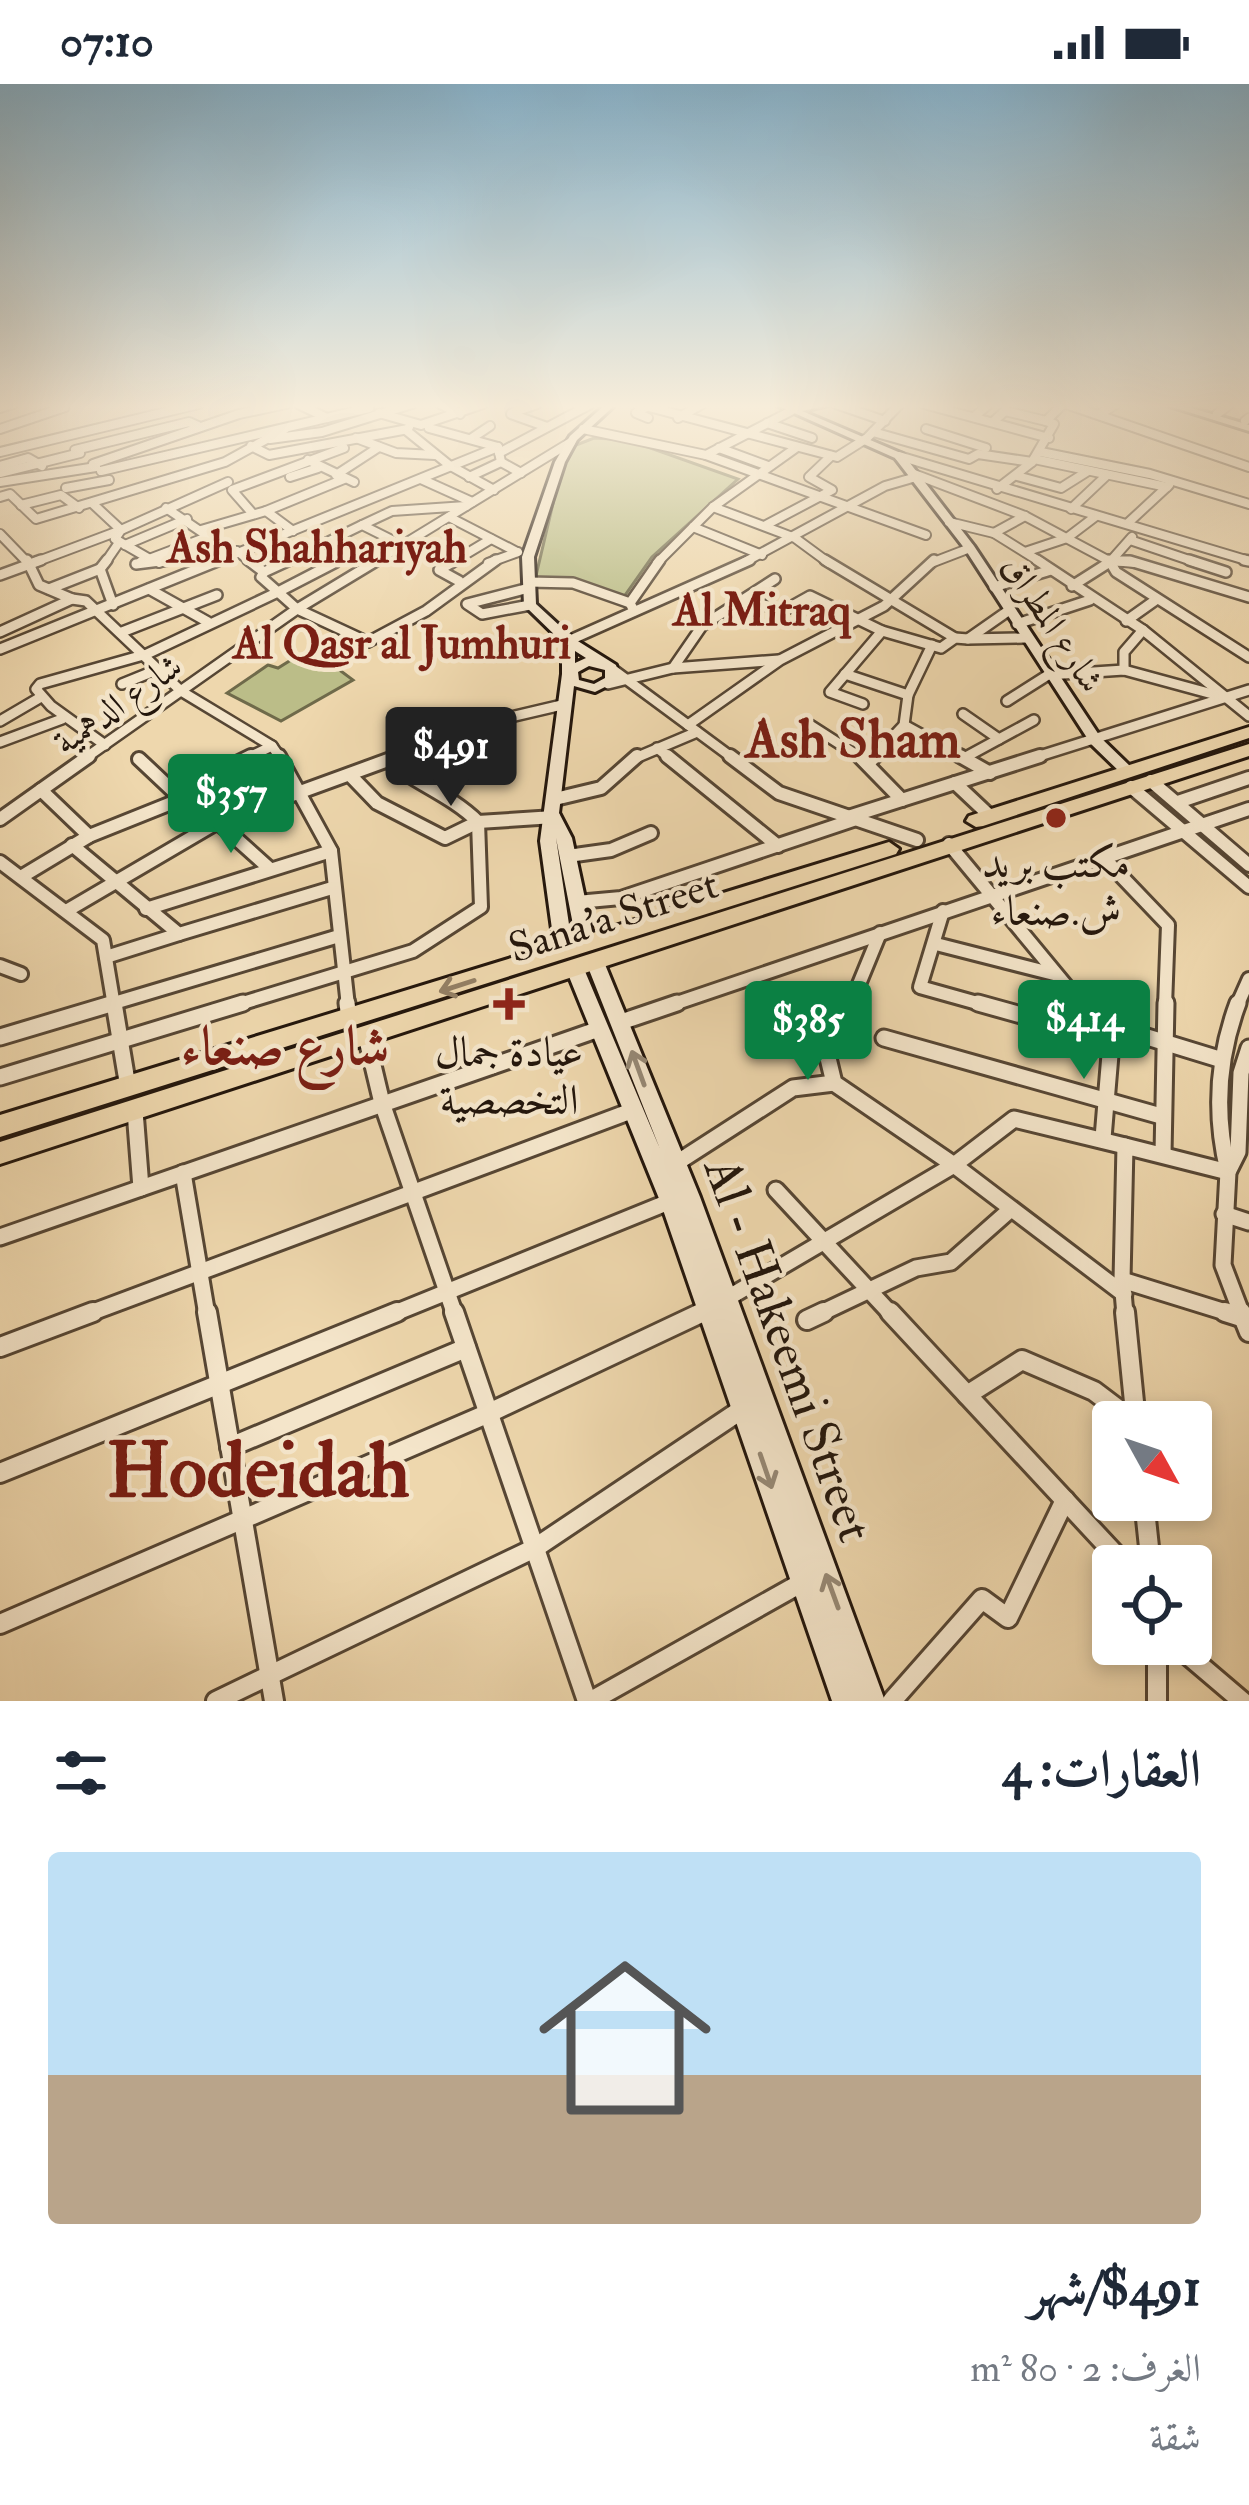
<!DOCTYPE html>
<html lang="ar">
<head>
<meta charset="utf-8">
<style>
  :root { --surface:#fff; --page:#f2f2f3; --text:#1f2937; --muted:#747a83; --line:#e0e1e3; --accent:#0b8043 }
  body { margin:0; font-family:"IM FELL Double Pica",Amiri,serif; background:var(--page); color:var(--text); direction:rtl; height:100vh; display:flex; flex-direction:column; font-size:45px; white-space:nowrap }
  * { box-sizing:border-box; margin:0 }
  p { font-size:39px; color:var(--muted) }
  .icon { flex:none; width:66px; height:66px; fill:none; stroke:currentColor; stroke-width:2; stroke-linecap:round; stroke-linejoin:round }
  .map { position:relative; height:1617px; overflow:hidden; direction:ltr }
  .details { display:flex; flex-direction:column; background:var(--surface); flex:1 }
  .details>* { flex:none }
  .needle { width:78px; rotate:130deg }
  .tools { position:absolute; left:1092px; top:1317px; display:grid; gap:24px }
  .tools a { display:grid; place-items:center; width:120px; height:120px; border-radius:12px; background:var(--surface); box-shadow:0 6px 18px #0003; font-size:60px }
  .price { position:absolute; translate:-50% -102px; padding:0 27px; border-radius:12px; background:var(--accent); color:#fff; font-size:39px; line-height:78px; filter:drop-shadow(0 3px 6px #0008) }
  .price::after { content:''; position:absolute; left:50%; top:72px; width:36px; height:27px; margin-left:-18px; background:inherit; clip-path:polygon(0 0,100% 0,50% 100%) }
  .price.current { background:#222; color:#fff }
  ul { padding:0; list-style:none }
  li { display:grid; align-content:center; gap:24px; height:636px; padding:0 48px }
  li+li { border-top:3px solid var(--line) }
  li span { display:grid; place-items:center; height:372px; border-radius:12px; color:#555 }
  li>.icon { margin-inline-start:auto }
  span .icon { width:216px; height:216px; fill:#fffc; stroke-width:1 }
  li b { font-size:51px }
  h2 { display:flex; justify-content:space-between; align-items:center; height:144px; padding:0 48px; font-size:51px }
  .status { display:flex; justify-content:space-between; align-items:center; height:84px; padding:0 60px; background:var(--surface); direction:ltr }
  .status svg { height:33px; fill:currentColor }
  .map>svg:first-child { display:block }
  .green { fill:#bbbd88; stroke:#6f6a4a; stroke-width:3 }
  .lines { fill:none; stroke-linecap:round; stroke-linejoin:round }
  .street-far4-casing { stroke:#564634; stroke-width:12 }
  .street-far3-casing { stroke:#564634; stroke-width:14 }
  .street-far2-casing { stroke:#564634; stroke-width:18 }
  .street-far1-casing { stroke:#564634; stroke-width:21 }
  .street-casing { stroke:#564634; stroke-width:24 }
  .secondary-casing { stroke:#23160c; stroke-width:6 }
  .highway-casing { stroke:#23160c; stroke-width:6 }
  .street-far4 { stroke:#f4e5ca; stroke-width:8 }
  .street-far3 { stroke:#f4e5ca; stroke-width:9 }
  .street-far2 { stroke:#f4e5ca; stroke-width:12 }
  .street-far1 { stroke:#f4e5ca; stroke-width:15 }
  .street { stroke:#f4e5ca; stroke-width:18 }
  .secondary { fill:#f4e5ca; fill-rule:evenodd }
  .highway { fill:#eed7ad; fill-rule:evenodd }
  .oneway { stroke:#938065 }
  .oneway2 { stroke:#968874 }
  .poi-dot { fill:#8f2418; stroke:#f4e5ca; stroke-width:4.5 }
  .labels { text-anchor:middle; stroke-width:9; stroke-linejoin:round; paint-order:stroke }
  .far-street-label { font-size:36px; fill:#23160c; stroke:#f4e5ca }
  .poi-label { font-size:42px; fill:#23160c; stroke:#f4e5ca }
  .street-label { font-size:42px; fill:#23160c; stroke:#f4e5ca }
  .far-district-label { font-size:45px; font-weight:bold; fill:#7a1f14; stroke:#f4e5ca }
  .near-street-label { font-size:51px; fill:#23160c; stroke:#f4e5ca }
  .district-label { font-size:54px; font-weight:bold; fill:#7a1f14; stroke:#f4e5ca }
  .near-town-label { font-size:78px; font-weight:bold; fill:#7a1f14; stroke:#f4e5ca }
</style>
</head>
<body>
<div class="status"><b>07:10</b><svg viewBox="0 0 49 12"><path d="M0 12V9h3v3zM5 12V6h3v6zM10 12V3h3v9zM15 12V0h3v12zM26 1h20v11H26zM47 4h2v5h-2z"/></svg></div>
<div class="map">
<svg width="1249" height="1617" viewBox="0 0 1249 1617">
  <rect width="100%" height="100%" fill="#eed7ad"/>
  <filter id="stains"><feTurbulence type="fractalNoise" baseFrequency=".00167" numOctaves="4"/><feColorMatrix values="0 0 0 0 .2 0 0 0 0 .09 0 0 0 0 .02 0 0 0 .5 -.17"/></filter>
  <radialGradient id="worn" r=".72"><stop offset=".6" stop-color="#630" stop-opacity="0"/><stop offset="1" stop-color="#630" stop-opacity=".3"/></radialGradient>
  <g class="green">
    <path d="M 594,354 L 628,356 L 738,395 L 652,473 L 623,514 L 574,500 L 535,496 L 563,377 L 571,363 Z"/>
    <path d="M 299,571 L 308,577 L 322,573 L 353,596 L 281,637 L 227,609 L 268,581 L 278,584 Z"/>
  </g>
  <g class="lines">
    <defs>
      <g id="street-far4">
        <path d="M 298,320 L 327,334"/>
        <path d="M 440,320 L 460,330"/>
        <path d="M 638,320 L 837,373 L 867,354 L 900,320"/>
        <path d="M 836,320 L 885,337"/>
        <path d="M 924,320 L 1049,354"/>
        <path d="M 1066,320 L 1249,383"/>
        <path d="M 646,323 L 636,329 L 648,334"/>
        <path d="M 0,324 L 13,320"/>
        <path d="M 379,329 L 421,341 L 483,320"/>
        <path d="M 512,329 L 537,320"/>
        <path d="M 511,330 L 547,343"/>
        <path d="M 1100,330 L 1116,320"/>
        <path d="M 1217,330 L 1230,320"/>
        <path d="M 974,333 L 989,320"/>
        <path d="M 678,334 L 702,320"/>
        <path d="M 994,337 L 1005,327 L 1046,337"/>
        <path d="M 1245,337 L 1249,334"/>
        <path d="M 767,339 L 812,354"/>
        <path d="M 409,343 L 407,347 L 449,381 L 494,406"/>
        <path d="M 429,344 L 498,363 L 501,378 L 521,389"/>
        <path d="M 0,345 L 65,323"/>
        <path d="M 583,345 L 706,371 L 791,327"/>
        <path d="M 926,345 L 986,364"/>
        <path d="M 873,348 L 969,375 L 978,370 L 1032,378"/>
        <path d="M 356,354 L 396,369 L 435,371"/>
        <path d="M 472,354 L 490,342"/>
        <path d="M 270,355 L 322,348 L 412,320"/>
        <path d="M 251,362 L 269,371 L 408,345"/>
        <path d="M 719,364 L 768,382"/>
        <path d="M 75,366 L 189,338 L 198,342"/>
        <path d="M 0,368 L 199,320"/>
        <path d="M 1041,368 L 1150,390 L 1249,420"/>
        <path d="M 499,369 L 591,320"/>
        <path d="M 706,371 L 926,451"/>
        <path d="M 899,372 L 1249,477"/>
        <path d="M 1034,375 L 1167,403"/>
        <path d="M 308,376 L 354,398"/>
        <path d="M 93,380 L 239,330 L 286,320"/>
        <path d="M 0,382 L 28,374 L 42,382"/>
        <path d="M 101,387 L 369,324"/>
        <path d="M 0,389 L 80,369"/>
        <path d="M 914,390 L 1025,432 L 1113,479"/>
        <path d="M 336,391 L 379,363"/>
        <path d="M 1017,392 L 1061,404 L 1088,387"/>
        <path d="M 290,393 L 318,384"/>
        <path d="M 469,393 L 501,378"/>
        <path d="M 421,395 L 472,418"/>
        <path d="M 0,398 L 96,383"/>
        <path d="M 66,404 L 109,396"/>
        <path d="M 997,405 L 1032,378 L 1054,340 L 1046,337 L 1063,320"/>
        <path d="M 0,413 L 10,410 L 36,435 L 225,378 L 285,345"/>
        <path d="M 21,421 L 61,411 L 79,424"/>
        <path d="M 713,423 L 795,454 L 829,479"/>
        <path d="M 166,424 L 206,451"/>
        <path d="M 1071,425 L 1107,391"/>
        <path d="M 266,427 L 344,395"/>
        <path d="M 253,430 L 232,406 L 344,364"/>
        <path d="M 449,433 L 517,468"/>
        <path d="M 949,438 L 994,449 L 1042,479"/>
        <path d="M 1128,439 L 1169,401"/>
        <path d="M 362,441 L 392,427 L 466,422"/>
        <path d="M 766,441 L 832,406 L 809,393 L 831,372"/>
        <path d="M 693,443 L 762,471"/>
        <path d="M 201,446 L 266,427 L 293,447"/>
        <path d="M 994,449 L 1025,432"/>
        <path d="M 0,450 L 28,479"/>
        <path d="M 1130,456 L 1198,479"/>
        <path d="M 125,461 L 187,435"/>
        <path d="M 237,467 L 252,479"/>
        <path d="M 1025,468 L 1067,454 L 1096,432"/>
        <path d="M 148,474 L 115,455 L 121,446 L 228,398"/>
        <path d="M 1112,477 L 1135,479"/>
        <path d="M 141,478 L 207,453"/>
        <path d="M 33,479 L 121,446 L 92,419"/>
        <path d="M 105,479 L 118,460"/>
        <path d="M 159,479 L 213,460"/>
        <path d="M 213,479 L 498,363"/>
        <path d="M 284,479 L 362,441 L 402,461"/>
        <path d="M 373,479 L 571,358"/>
        <path d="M 451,479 L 491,455"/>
        <path d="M 488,479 L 518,468"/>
        <path d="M 657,479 L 713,423 L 797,363"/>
        <path d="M 743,479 L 885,402 L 916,393"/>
        <path d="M 931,479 L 970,464"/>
        <path d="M 1109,479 L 1132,453"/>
      </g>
      <g id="street-far3">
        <path d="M 27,476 L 39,501 L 72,515"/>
        <path d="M 107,476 L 100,485 L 113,521"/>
        <path d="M 248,476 L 264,488 L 290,476"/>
        <path d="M 456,476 L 439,486 L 459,497"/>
        <path d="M 825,476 L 955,554"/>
        <path d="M 1037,476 L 1143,546 L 1249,632"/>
        <path d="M 1109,476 L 1116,488 L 1249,573"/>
        <path d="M 1189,476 L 1226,488"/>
        <path d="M 1244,476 L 1249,477"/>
        <path d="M 1112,477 L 1130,477 L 1249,513"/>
        <path d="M 141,478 L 147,476"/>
        <path d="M 136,480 L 168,476"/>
        <path d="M 264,488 L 261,493 L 278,508 L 336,478"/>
        <path d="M 0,491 L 41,476"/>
        <path d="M 529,498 L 573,499 L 630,519"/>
        <path d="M 1072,502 L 1113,476"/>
        <path d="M 994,503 L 1051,486"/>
        <path d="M 529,504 L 467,520 L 482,530 L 530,521"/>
        <path d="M 49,505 L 100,485"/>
        <path d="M 149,505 L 208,538"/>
        <path d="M 747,517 L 785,526 L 810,512 L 882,547 L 941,564 L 955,554 L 968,555 L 1008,527"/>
        <path d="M 634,527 L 630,519 L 660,476"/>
        <path d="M 1126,537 L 1157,515"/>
        <path d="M 1017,540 L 1090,516"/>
        <path d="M 0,548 L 72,515 L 86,517 L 181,607 L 272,662 L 281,675"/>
        <path d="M 122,548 L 217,511"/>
        <path d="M 968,555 L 1025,554"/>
        <path d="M 568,557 L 750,476"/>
        <path d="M 0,565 L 220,476"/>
        <path d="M 611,584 L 734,675"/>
        <path d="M 673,584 L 702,542 L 775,495"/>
        <path d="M 1124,586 L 1124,568 L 1143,546"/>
        <path d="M 845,590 L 908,611"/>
        <path d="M 122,600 L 159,585"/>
        <path d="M 608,600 L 673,584 L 779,576"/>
        <path d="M 1007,617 L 1048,591 L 1124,586 L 1216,611"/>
        <path d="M 863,620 L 830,608 L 882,547"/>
        <path d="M 963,630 L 999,655"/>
        <path d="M 0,637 L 41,613"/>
        <path d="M 688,641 L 780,576 L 884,522 L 934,476"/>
        <path d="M 810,641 L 863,675"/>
        <path d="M 904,641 L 966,675"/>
        <path d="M 0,658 L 62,635"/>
        <path d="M 105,661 L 51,622 L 36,605 L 40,600 L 147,570 L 278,508 L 297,525 L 368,558 L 426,527 L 496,476"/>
        <path d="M 657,664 L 671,675"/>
        <path d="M 964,674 L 1034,636"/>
        <path d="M 84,675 L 297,525 L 378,476"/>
        <path d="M 245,675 L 272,662"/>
        <path d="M 391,675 L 502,635 L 566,620"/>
        <path d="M 633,675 L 697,648"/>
        <path d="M 872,675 L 904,641 L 908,611 L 932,561"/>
        <path d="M 1030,675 L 1249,606"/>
      </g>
      <g id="street-far2">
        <path d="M 251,672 L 182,706 L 270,785"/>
        <path d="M 279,672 L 331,767 L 348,922"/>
        <path d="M 667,672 L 778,762"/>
        <path d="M 730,672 L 779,709 L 917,756"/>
        <path d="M 859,672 L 902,716"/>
        <path d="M 960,672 L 990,689"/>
        <path d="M 139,675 L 173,707 L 182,706"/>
        <path d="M 869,679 L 875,672"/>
        <path d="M 350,691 L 377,719 L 445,754 L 478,738 L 554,733"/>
        <path d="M 1151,697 L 1249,781"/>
        <path d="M 955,699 L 990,732"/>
        <path d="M 1131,703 L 1249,803"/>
        <path d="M 41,706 L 89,752"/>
        <path d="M 555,715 L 601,704 L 637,672"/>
        <path d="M 1178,718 L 1249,694"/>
        <path d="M 845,734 L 1040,672"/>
        <path d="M 0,735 L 89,672"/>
        <path d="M 949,760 L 1083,922"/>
        <path d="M 72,761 L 179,850 L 332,804"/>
        <path d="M 568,772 L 611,766 L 651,749"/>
        <path d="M 1104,774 L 1168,841 L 1165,922"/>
        <path d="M 0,778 L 103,856 L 114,922"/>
        <path d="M 21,793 L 89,752 L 189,712"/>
        <path d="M 577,818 L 621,814 L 853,736"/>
        <path d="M 146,825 L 331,767"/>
        <path d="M 68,826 L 218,738 L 399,672"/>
        <path d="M 943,827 L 920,903 L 988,922"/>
        <path d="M 936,860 L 1054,890"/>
        <path d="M 106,873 L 179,850"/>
        <path d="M 0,882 L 21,890"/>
        <path d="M 104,922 L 339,852"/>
        <path d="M 233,922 L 413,867 L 481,823 L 478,738 C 452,712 417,700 388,677"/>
        <path d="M 668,922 L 1249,725"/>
        <path d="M 850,922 L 880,849"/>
        <path d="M 1237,922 L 1249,895"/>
      </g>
      <g id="street-far1">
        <path d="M 114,919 L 128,1003"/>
        <path d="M 347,919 L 349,935"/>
        <path d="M 978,919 L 1057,941 L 1095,937"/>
        <path d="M 1080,919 L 1095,937 L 1219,975"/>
        <path d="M 621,938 L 677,919"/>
        <path d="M 366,952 L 382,1019 L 455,1231"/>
        <path d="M 0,953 L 114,919"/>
        <path d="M 884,954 L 1161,1032"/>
        <path d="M 0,993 L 243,919"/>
        <path d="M 135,1027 L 141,1104"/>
        <path d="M 1103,1054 L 1112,947"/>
        <path d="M 1163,1070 L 1166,919"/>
        <path d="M 675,1080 L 793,1004 L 834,999"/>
        <path d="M 1228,1087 C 1214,1029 1217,975 1238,919"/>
        <path d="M 183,1089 L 207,1231"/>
        <path d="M 776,1106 L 892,1231"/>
        <path d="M 1224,1130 L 1249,1138"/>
        <path d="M 0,1153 L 599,945"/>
        <path d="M 1122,1196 L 1125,1062 L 1228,1088"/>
        <path d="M 1124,1210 L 954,1081 L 1014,1035 L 1125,1062"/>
        <path d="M 726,1215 L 954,1081 L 834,999 L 828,974 L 851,919"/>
        <path d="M 85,1231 L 631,1027"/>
        <path d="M 390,1231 L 671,1117"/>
        <path d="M 697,1231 L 710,1225"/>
        <path d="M 817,1231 L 916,1184 L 951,1178 L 1011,1125"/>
        <path d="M 1125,1231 L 1122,1196 L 1235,1231"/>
        <path d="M 1242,1231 L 1223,1181 L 1228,1088 L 1238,1068 L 1241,989 L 1249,964"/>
      </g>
      <g id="street">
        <path d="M 207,1228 L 274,1617"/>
        <path d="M 454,1228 L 587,1617"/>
        <path d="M 890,1228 L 1126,1482"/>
        <path d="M 1125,1228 L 1136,1338"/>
        <path d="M 1225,1228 L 1244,1234"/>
        <path d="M 1241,1228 L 1249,1248"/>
        <path d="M 807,1236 L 824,1228"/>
        <path d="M 0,1263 L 93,1228"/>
        <path d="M 967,1311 L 1022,1276 L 1094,1307 L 1135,1338"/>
        <path d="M 230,1363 L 466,1264"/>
        <path d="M 0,1389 L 397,1228"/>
        <path d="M 1144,1416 L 1151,1482"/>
        <path d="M 0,1540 L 489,1329 L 703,1228"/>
        <path d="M 1157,1560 L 1157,1617"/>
        <path d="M 1175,1560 L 1242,1617"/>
        <path d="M 216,1617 L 535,1464 L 744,1324"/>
        <path d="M 591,1617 L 803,1498"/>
        <path d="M 892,1617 L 982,1515 L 1008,1534 L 1065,1416"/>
      </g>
      <g id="secondary">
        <path d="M 606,320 L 616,320 L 577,356 L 565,378 L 534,473 L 536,520 L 573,554 L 616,581 L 619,596 L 595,608 L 574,602 L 559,729 L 572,754 L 595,861 L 592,866 L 580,866 L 577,861 L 556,754 L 573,867 L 570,872 L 558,872 L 555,867 L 540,757 L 562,590 L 562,558 L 524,521 L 522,473 L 555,378 L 570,352 ZM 575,567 L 586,574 L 575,579 ZM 589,582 L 605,586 L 605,594 L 594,600 L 579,596 L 578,588 Z"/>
        <path d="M 774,320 L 793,323 L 833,320 L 802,327 L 903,370 L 974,462 L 1101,654 L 1132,684 L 1134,687 L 1132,690 L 1122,690 L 1091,660 L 965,465 L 895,374 Z"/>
        <path d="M 1163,320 L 1178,320 L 1249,341 L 1249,347 Z"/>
        <path d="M 595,871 L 601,873 L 604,878 L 700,1113 L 885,1617 L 832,1617 L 660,1117 L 566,885 L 569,880 L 581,880 L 584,885 L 660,1065 L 586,878 L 589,873 Z"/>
      </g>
      <g id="highway">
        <path d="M 1249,643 L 1249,654 L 983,742 L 976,743 L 966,737 L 969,732 Z"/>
        <path d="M 1249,660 L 1249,672 L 0,1080 L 0,1058 Z"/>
        <path d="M 889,758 L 899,765 L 896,770 L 0,1053 L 0,1031 Z"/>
      </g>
    </defs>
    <use href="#street-far4" class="street-far4-casing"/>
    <use href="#street-far3" class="street-far3-casing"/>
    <use href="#street-far2" class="street-far2-casing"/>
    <use href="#street-far1" class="street-far1-casing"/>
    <use href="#street" class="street-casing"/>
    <use href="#secondary" class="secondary-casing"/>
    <use href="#highway" class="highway-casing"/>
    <use href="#street-far4" class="street-far4"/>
    <use href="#street-far3" class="street-far3"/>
    <use href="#street-far2" class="street-far2"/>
    <use href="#street-far1" class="street-far1"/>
    <use href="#street" class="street"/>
    <use href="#secondary" class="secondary"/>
    <use href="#highway" class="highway"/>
  </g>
  <defs><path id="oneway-shaft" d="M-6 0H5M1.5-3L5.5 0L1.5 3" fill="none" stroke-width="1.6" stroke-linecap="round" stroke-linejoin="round" transform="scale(3)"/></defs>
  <use class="oneway" href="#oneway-shaft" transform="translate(457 902) rotate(162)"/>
  <g class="oneway2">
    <use href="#oneway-shaft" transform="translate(638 984) rotate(-110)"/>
    <use href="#oneway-shaft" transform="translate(766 1387) rotate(71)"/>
    <use href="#oneway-shaft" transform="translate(832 1507) rotate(-110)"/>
  </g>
  <linearGradient id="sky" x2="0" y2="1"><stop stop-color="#88b6d1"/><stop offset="0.59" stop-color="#f7edda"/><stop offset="1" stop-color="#f7edda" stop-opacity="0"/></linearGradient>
  <rect width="1249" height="547" fill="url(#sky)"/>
  <g class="poi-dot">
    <circle cx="1056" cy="734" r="12"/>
    <path d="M503 902h12v12h12v12h-12v12h-12v-12h-12v-12h12z"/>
  </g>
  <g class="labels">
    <g class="far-street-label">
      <text transform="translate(1054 539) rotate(57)" y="13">شارع المطراق</text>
      <text transform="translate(117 619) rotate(-35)" y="13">شارع الدهمية</text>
    </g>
    <g class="poi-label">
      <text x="1056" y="793">مكتب بريد<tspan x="1056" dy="48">ش.صنعاء</tspan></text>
      <text x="509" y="982">عيادة جمال<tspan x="509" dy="48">التخصصية</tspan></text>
    </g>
    <g class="street-label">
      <text transform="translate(613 831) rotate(-18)" y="15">Sana'a Street</text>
    </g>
    <g class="far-district-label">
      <text x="317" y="478">Ash Shahhariyah</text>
      <text x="762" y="541">Al Mitraq</text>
      <text x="402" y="574">Al Qasr al Jumhuri</text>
    </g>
    <g class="near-street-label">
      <text transform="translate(790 1265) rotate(70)" y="18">Al - Hakeemi Street</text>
    </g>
    <g class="district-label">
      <text x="853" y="673">Ash Sham</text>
      <text x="285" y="980">شارع صنعاء</text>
    </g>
    <g class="near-town-label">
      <text x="258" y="1412">Hodeidah</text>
    </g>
  </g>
  <rect width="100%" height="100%" filter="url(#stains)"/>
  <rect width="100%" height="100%" fill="url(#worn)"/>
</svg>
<div class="tools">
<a><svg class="needle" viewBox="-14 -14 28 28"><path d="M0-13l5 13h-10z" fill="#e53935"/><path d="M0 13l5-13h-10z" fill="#747a83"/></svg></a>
<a><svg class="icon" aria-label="locate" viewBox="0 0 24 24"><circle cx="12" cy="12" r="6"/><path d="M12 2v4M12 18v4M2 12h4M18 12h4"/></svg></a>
</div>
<b class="price current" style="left:451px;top:725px">$491</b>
<b class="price" style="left:231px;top:772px">$357</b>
<b class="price" style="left:1084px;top:998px">$414</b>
<b class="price" style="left:808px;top:999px">$385</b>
</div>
<section class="details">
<h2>العقارات: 4<svg class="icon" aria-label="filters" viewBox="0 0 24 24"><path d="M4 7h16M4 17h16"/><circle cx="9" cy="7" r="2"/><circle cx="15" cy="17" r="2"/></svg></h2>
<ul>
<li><span style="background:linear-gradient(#bfe0f5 60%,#b9a48a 0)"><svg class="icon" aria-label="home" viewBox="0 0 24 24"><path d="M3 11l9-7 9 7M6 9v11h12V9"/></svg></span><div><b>$491/شهر</b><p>الغرف: 2 · 80 m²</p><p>شقة</p></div></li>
</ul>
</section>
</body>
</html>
